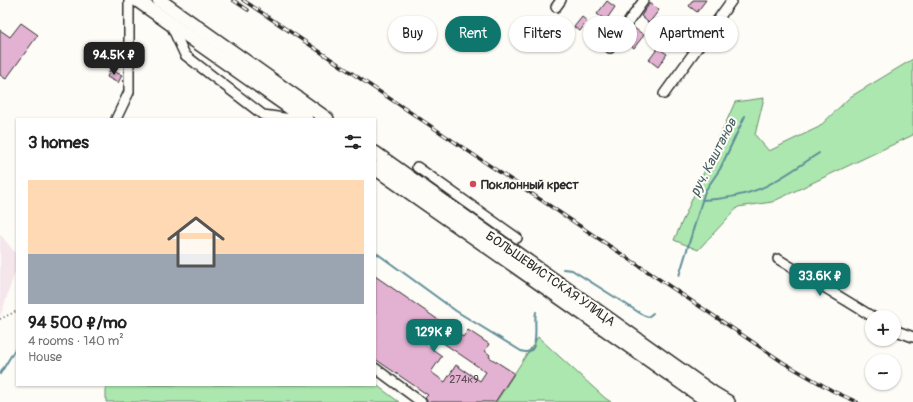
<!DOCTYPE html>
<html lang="en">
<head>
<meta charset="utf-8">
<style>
  :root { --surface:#fff; --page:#f2f2f2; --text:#222; --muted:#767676; --line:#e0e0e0; --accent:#0f766e }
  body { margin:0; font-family:Pangolin,sans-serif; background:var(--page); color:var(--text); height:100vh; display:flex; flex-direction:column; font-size:15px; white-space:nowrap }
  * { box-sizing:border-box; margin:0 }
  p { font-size:13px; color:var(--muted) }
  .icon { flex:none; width:22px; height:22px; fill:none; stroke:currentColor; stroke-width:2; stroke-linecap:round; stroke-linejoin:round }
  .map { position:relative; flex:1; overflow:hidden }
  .details { position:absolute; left:16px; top:118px; width:360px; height:268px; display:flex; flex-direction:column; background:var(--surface); border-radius:0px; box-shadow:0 1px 3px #0004 }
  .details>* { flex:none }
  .top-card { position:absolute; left:388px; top:16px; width:380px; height:36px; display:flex; gap:8px }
  .tools { position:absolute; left:865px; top:310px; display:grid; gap:8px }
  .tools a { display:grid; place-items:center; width:36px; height:36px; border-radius:50%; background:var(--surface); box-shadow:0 1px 3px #0004; font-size:20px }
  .price { position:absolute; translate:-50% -34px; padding:0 9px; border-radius:8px; background:var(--accent); color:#fff; font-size:13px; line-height:26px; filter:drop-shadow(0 1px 2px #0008) }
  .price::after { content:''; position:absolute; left:50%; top:24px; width:12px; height:9px; margin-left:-6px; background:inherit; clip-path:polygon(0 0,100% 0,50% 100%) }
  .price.current { background:#222; color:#fff }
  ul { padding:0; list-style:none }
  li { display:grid; align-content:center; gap:8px; height:212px; padding:0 12px }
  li+li { border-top:1px solid var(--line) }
  li span { display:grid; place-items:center; height:124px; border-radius:0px; color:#555 }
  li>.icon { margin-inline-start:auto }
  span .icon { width:72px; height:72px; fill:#fffc; stroke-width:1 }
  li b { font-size:17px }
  h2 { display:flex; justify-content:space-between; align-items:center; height:48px; padding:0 12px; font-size:17px }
  .chip { padding:0 14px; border-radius:18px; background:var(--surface); box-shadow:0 1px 3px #0004; font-size:14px; line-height:36px }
  .chip.current { background:var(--accent); color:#fff }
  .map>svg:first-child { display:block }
  .built { fill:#f5e6ec }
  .green { fill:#abe7ae; stroke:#6b896c }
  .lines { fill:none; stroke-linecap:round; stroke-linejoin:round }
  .stream { stroke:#5f8d98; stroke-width:2 }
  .building { fill:#e3b2d2; stroke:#2b2b2b; fill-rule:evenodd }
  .minor-casing { stroke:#2b2b2b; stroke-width:12 }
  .highway-casing { stroke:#2b2b2b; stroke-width:16 }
  .path { stroke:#2b2b2b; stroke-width:1.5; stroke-dasharray:1 3; stroke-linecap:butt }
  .minor { stroke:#fdfcf7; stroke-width:9 }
  .highway { stroke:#fdfcf7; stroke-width:13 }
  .rail-casing { stroke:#2b2b2b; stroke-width:3.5 }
  .rail { stroke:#fdfcf7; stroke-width:2; stroke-dasharray:6; stroke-linecap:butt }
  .poi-dot { fill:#d1495b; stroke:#fdfcf7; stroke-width:1.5 }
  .labels { text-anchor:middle; stroke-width:4; stroke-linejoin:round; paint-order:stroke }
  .number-label { font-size:11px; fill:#594d55 }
  .poi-label { font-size:13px; font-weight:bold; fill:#2b2b2b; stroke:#fdfcf7; text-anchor:start }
  .street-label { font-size:13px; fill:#2b2b2b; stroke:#fdfcf7 }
  .water-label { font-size:14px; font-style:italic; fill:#455c61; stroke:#fdfcf7 }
</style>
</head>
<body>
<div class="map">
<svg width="913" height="402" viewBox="0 0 913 402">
  <rect width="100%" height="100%" fill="#fdfcf7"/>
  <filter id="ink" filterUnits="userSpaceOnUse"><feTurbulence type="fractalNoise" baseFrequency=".025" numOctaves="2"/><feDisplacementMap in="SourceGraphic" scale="8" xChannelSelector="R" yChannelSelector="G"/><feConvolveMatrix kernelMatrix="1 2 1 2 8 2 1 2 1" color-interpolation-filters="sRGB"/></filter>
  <g filter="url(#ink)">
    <path class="built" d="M 0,234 L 17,255 L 17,266 L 0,317 Z"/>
    <g class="green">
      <path d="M 913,59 L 913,135 L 772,202 L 738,207 L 698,250 L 674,240 L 735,102 L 764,98 L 755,135 L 769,151 L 819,127 L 850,97 Z"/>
      <path d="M 538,337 L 605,398 L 611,402 L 496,402 Z"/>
      <path d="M 375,384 L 399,402 L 106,402 L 106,385 Z"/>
    </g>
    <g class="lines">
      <g class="stream">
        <path d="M 702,200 C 757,198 775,182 819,153"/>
        <path d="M 375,252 L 456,311 L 521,351 C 542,358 533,324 536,312"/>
        <path d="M 563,269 L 572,270 L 643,315 L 648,317 L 653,313"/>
        <path d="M 679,276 L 705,191 L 720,169 L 745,116"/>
        <path d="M 0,374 L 17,346"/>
      </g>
    </g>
    <g class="building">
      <path d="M 693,0 L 706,0 L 697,12 L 689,6 Z"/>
      <path d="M 607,1 L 615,7 L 606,20 L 597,14 Z"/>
      <path d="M 650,3 L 659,10 L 649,23 L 641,16 Z"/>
      <path d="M 582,17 L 587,21 L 580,31 L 574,27 Z"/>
      <path d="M 677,22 L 686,29 L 677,42 L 668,35 Z"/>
      <path d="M 21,23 L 38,35 L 6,79 L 0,75 L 0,30 L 10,37 Z"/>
      <path d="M 634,28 L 644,35 L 634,48 L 625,41 Z"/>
      <path d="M 658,48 L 667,54 L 658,67 L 649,60 Z"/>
      <path d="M 110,70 L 122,75 L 118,83 L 107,77 Z"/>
      <path d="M 375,276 L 463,337 L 468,330 L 489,344 L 485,351 L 490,355 L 489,357 L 514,373 L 495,402 L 428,402 L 425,398 L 428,395 L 375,359 ZM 430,334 L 486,372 L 480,381 L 456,365 L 445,382 L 431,372 L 442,356 L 424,343 Z"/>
    </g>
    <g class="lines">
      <defs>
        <g id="minor">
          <path d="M 556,7 L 561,0"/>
          <path d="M 171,25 L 185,55 L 263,115 L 291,119"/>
          <path d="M 610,48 L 644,0"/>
          <path d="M 664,94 L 732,0"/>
          <path d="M 116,119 L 129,92 L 129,0"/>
          <path d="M 417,167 L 517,238"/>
          <path d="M 778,259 L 873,317"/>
          <path d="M 894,330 L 913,337"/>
          <path d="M 375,368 L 421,402"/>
        </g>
        <g id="highway">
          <path d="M 137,0 L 306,119"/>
          <path d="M 159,0 L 327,119"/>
          <path d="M 375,153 L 713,393 L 728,402"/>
          <path d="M 375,168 L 709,402"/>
        </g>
      </defs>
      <use href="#minor" class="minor-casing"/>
      <use href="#highway" class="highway-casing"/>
      <path class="path" d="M 0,319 L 17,311"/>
      <use href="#minor" class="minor"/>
      <use href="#highway" class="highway"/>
      <defs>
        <g id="rail">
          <path d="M 233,0 L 248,10"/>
          <path d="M 243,0 L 784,363 L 833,391 L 857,402"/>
        </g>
      </defs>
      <use href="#rail" class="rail-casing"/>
      <use href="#rail" class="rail"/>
    </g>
  </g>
  <circle class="poi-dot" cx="473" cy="184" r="4"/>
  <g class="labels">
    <g class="number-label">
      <text x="464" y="383">274к9</text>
    </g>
    <g class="poi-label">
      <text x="481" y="189">Поклонный крест</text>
    </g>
    <g class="street-label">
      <text transform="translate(551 278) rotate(35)" y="5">БОЛЬШЕВИСТСКАЯ УЛИЦА</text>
    </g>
    <g class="water-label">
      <text transform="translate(713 157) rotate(-63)" y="5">руч. Каштанов</text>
    </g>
  </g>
</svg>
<div class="tools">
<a>+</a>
<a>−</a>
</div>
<b class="price current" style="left:114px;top:76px">94.5K ₽</b>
<b class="price" style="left:820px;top:297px">33.6K ₽</b>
<b class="price" style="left:434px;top:353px">129K ₽</b>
<div class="top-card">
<a class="chip">Buy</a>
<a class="chip current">Rent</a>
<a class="chip">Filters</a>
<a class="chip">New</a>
<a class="chip">Apartment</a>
</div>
<section class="details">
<h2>3 homes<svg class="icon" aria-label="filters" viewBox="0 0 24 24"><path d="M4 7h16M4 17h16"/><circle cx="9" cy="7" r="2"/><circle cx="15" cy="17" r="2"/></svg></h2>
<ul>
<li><span style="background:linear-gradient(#ffd9b3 60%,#9aa5b1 0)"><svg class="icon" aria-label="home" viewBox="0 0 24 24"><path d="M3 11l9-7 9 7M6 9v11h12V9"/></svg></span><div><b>94 500 ₽/mo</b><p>4 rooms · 140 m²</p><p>House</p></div></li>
</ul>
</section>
</div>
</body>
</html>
